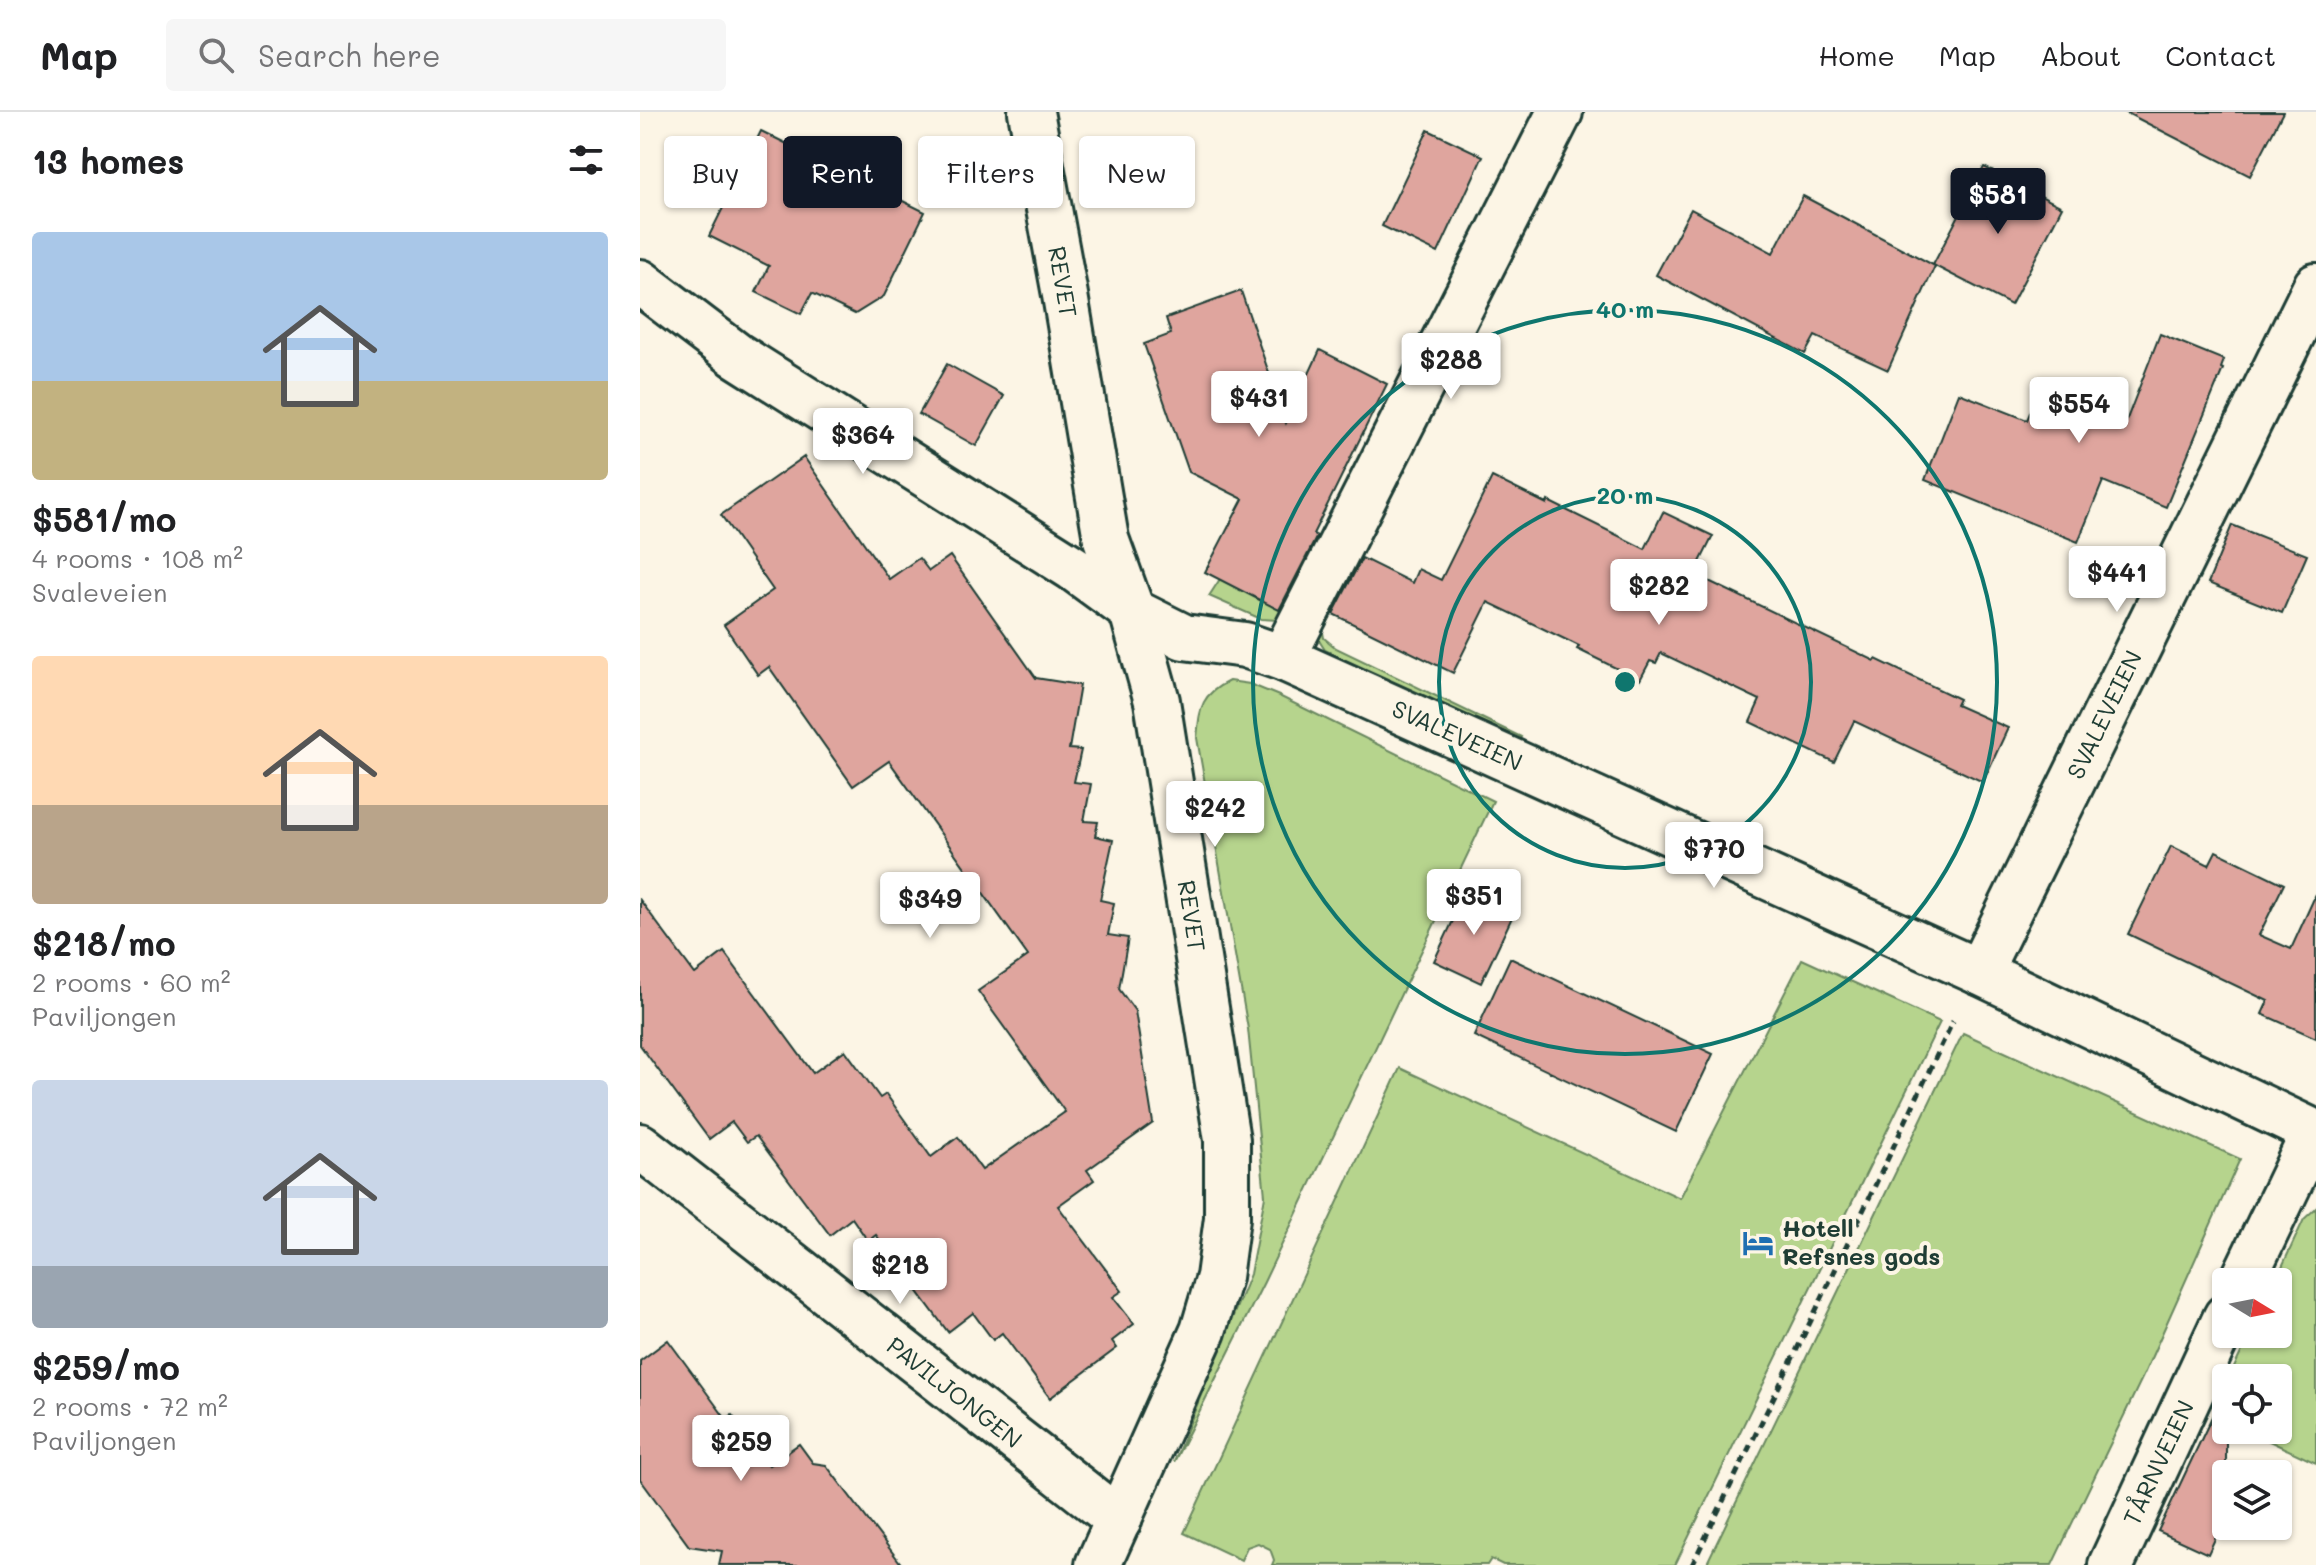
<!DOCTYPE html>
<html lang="en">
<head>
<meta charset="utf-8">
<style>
  :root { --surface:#fff; --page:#f6f6f6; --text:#202124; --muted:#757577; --line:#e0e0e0; --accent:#111827 }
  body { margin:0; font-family:Mali,sans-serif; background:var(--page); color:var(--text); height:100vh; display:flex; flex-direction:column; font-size:30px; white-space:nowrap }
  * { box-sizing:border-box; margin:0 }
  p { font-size:26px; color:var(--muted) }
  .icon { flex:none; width:44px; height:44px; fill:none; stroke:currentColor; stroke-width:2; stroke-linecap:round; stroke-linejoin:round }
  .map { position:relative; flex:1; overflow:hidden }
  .sheet { display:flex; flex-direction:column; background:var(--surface); width:640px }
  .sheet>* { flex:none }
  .top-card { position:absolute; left:24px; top:24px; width:760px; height:72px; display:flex; gap:16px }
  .needle { width:52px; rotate:100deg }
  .buttons { position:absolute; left:1572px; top:1156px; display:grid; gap:16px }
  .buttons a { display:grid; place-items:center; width:80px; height:80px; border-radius:8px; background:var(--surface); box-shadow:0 2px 6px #0004; font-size:40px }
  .price { position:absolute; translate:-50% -68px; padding:0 18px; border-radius:8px; background:#fff; color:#222; font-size:26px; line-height:52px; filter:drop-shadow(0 2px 4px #0008) }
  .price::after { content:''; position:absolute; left:50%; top:48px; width:24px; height:18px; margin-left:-12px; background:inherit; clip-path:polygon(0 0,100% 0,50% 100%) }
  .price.selected { background:var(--accent); color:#fff }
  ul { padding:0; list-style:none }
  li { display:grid; align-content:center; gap:16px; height:424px; padding:0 32px }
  li span { display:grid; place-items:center; height:248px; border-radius:8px; color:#555 }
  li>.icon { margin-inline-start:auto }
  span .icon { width:144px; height:144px; fill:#fffc; stroke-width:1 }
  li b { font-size:34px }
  h2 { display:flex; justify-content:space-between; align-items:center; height:96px; padding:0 32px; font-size:34px }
  .tag { padding:0 28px; border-radius:8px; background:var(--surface); box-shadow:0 2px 6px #0004; font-size:28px; line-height:72px }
  .tag.selected { background:var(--accent); color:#fff }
  header { display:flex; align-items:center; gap:48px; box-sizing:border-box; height:112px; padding:0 40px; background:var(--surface); border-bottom:2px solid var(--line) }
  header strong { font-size:38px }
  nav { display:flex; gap:44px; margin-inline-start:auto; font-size:28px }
  .search { width:560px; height:72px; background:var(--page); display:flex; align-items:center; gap:20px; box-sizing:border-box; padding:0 28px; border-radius:8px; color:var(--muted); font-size:30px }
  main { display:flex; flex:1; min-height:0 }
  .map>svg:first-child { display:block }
  .green { fill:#b6d48d; stroke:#6a8860; stroke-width:2 }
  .building { fill:#dfa59e; stroke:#1f3d34; stroke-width:2 }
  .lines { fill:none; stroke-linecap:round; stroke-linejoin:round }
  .minor-casing { stroke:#1f3d34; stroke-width:50 }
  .path { stroke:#1f3d34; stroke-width:5; stroke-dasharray:8 6; stroke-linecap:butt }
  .minor { stroke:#fcf5e5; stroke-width:44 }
  .ring { fill:none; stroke:#0f766e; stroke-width:4 }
  .labels { text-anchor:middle; stroke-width:8; stroke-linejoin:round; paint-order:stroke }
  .street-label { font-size:24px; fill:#1f3d34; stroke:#fcf5e5 }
  .poi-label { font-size:24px; font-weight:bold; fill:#1f3d34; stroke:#fcf5e5; text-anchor:start }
  .centre { fill:#0f766e; stroke:#fcf5e5; stroke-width:4 }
  .ring-label { font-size:24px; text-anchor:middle; font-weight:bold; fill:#0f766e; stroke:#fcf5e5; stroke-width:8; stroke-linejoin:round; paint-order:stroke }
</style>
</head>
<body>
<header>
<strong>Map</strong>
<div class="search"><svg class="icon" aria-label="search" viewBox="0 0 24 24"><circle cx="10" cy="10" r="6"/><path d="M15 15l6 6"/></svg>Search here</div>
<nav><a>Home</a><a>Map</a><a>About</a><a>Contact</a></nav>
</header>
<main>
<section class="sheet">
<h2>13 homes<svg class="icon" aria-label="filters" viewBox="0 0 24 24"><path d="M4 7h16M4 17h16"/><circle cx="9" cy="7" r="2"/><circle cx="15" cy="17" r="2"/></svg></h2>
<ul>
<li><span style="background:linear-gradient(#a9c7e8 60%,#c2b280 0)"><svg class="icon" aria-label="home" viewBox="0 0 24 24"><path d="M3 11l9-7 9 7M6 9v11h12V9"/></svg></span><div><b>$581/mo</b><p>4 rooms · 108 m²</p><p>Svaleveien</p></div></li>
<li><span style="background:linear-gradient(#ffd9b3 60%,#b9a48a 0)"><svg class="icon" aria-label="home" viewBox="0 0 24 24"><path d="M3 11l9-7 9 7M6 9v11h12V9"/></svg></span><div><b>$218/mo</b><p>2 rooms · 60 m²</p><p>Paviljongen</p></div></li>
<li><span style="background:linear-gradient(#c9d6e8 75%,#9aa5b1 0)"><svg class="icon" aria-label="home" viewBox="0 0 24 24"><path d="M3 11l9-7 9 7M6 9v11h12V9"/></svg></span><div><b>$259/mo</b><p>2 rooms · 72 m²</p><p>Paviljongen</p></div></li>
</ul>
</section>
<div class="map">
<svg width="1676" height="1453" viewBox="0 0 1676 1453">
  <rect width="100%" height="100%" fill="#fcf5e5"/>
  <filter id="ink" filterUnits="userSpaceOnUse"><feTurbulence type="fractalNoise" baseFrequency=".0125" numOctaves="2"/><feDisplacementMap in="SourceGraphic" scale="16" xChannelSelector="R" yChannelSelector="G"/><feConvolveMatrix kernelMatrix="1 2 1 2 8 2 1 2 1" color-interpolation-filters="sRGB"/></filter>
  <g filter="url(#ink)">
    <g class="green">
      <path d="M 674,433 L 679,435 L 638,508 L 621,507 L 569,484 L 580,467 L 640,498 Z"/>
      <path d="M 682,515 L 684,526 L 696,536 L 881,625 L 876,632 L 685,538 L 676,524 Z"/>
      <path d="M 589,569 L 610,572 L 639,584 L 853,689 L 624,1170 L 534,1350 L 610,1162 L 625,1084 L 608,917 L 557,626 C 560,596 560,583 589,569 Z"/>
      <path d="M 1162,847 L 1300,910 L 1035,1453 L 863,1453 L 851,1447 L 847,1453 L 632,1453 L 634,1448 L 630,1437 L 618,1431 L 607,1435 L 601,1448 L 544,1421 L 760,956 L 1040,1086 Z"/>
      <path d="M 1323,921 L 1600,1047 L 1504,1262 L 1412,1453 L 1066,1453 Z"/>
      <path d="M 1676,1096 L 1676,1351 L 1606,1318 L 1638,1318 L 1638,1266 L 1589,1266 L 1610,1222 L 1638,1222 L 1638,1170 L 1635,1170 L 1664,1107 Z"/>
    </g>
    <g class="building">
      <path d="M 1485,0 L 1643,0 L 1610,64 Z"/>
      <path d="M 788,18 L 843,44 L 798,141 L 742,114 Z"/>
      <path d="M 121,19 L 285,100 L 244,184 L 215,202 L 172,181 L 161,202 L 116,180 L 129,154 L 69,124 Z"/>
      <path d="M 1344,55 L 1422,95 L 1371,193 L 1293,153 Z"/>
      <path d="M 1163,84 L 1295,154 L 1248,258 L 1175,224 L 1165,242 L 1016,163 L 1051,97 L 1133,141 Z"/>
      <path d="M 601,179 L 646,311 L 680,238 L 747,272 L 673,422 L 677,424 L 639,498 L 565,460 L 603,387 L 549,360 L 504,232 L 531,222 L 526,206 Z"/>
      <path d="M 1520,222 L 1584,248 L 1581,256 L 1583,257 L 1526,395 L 1463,369 L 1438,430 L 1285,368 L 1319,281 L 1387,308 L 1400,277 L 1485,312 Z"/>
      <path d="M 307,252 L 364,284 L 336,334 L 279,302 Z"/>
      <path d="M 164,345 L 249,467 L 279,446 L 289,459 L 310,444 L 396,566 L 440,573 L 429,637 L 441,638 L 434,670 L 451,672 L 444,709 L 458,710 L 455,724 L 473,728 L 460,788 L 474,791 L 468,823 L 488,826 L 479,877 L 495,899 L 513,1011 L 447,1058 L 454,1068 L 418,1094 L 482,1179 L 473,1185 L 494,1212 L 472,1229 L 477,1236 L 410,1286 L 362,1221 L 353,1228 L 333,1201 L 308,1220 L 236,1123 L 228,1129 L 212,1106 L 190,1123 L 116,1024 L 107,1030 L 92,1010 L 69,1027 L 0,933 L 0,788 L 55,862 L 84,840 L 173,961 L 205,938 L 240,986 L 246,982 L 291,1045 L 318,1025 L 342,1058 L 425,1000 L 338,879 L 388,844 L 249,649 L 213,674 L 129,555 L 118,563 L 84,513 L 133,478 L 81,403 Z"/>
      <path d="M 852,365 L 907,392 L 908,389 L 1005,437 L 1023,400 L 1073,424 L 1054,462 L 1235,549 L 1236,547 L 1319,587 L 1316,593 L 1368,616 L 1343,670 L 1214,609 L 1194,650 L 1110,610 L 1120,588 L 1021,541 L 1016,551 L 1010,549 L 1000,568 L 937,537 L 939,534 L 848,490 L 813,561 L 693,502 L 722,446 L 772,471 L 778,457 L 801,468 Z"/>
      <path d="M 1592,413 L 1667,443 L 1642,501 L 1568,471 Z"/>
      <path d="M 1531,734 L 1569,753 L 1576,739 L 1644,772 L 1619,823 L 1651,837 L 1676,782 L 1676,926 L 1622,902 L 1628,889 L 1488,822 Z"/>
      <path d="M 827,779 L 874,801 L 841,871 L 794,849 Z"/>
      <path d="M 870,846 L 1073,942 L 1036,1020 L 834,924 Z"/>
      <path d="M 28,1228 L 86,1307 L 92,1303 L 129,1353 L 159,1332 L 173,1351 L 186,1353 L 262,1453 L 79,1453 L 82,1439 L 49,1434 L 0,1367 L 0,1249 Z"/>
      <path d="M 1586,1275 L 1586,1403 L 1568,1442 L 1518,1419 Z"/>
    </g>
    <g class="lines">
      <defs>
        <g id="minor">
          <path d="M 391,0 L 425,183 L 466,427 L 492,499 L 517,589 L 587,1028 L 587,1106 L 579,1165 L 563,1219 L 458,1453"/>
          <path d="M 0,170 L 96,243 L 433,456 L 492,499 L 544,525 L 605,533 L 645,547 L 1339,860 L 1676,1021"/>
          <path d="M 645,547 L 652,528 L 920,0"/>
          <path d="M 1339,860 L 1676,174"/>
          <path d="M 0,1034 L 479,1408"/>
          <path d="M 1602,1170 L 1674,1020"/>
          <path d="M 1471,1453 L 1586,1205"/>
        </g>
      </defs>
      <use href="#minor" class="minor-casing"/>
      <path class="path" d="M 1052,1453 L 1178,1194 L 1313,909"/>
      <use href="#minor" class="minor"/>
    </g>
  </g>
  <g class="ring">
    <circle cx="985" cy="570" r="186"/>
    <circle cx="985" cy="570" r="372"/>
  </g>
  <defs>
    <symbol id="hotel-bare" viewBox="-9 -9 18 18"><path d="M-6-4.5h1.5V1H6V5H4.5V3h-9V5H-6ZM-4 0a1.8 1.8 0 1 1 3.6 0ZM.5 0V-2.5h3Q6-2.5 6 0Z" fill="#1f6fb2" stroke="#fcf5e5" stroke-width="2.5" paint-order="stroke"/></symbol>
  </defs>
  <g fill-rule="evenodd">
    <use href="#hotel-bare" x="1096" y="1109" width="44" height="44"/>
  </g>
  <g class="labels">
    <g class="street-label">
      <text transform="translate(422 170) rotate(80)" y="8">REVET</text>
      <text transform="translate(1465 603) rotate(-64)" y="8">SVALEVEIEN</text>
      <text transform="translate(817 624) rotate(24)" y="8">SVALEVEIEN</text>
      <text transform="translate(551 804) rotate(81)" y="8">REVET</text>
      <text transform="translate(314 1281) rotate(38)" y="8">PAVILJONGEN</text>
      <text transform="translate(1519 1351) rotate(-65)" y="8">TÅRNVEIEN</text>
    </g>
    <g class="poi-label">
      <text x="1142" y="1125">Hotell<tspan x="1142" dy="28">Refsnes gods</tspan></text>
    </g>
  </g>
  <circle cx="985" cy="570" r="12" class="centre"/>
  <g class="ring-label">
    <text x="985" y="206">40 m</text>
    <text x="985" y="392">20 m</text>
  </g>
</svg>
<div class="buttons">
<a><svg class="needle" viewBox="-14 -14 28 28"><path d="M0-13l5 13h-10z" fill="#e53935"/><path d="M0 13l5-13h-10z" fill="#757577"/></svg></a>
<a><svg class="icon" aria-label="locate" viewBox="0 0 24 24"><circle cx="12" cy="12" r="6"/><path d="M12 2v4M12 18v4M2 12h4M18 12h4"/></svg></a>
<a><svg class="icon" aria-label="layers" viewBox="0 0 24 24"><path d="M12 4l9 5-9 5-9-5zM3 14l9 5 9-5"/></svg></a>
</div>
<b class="price selected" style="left:1358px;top:124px">$581</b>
<b class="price" style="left:811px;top:289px">$288</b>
<b class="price" style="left:619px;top:327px">$431</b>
<b class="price" style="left:1439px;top:333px">$554</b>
<b class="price" style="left:223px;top:364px">$364</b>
<b class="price" style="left:1477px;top:502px">$441</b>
<b class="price" style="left:1019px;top:515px">$282</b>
<b class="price" style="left:575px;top:737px">$242</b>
<b class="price" style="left:1074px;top:778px">$770</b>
<b class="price" style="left:834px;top:825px">$351</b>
<b class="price" style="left:290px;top:828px">$349</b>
<b class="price" style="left:260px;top:1194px">$218</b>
<b class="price" style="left:101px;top:1371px">$259</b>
<div class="top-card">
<a class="tag">Buy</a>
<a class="tag selected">Rent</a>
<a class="tag">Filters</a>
<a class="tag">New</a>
</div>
</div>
</main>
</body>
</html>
